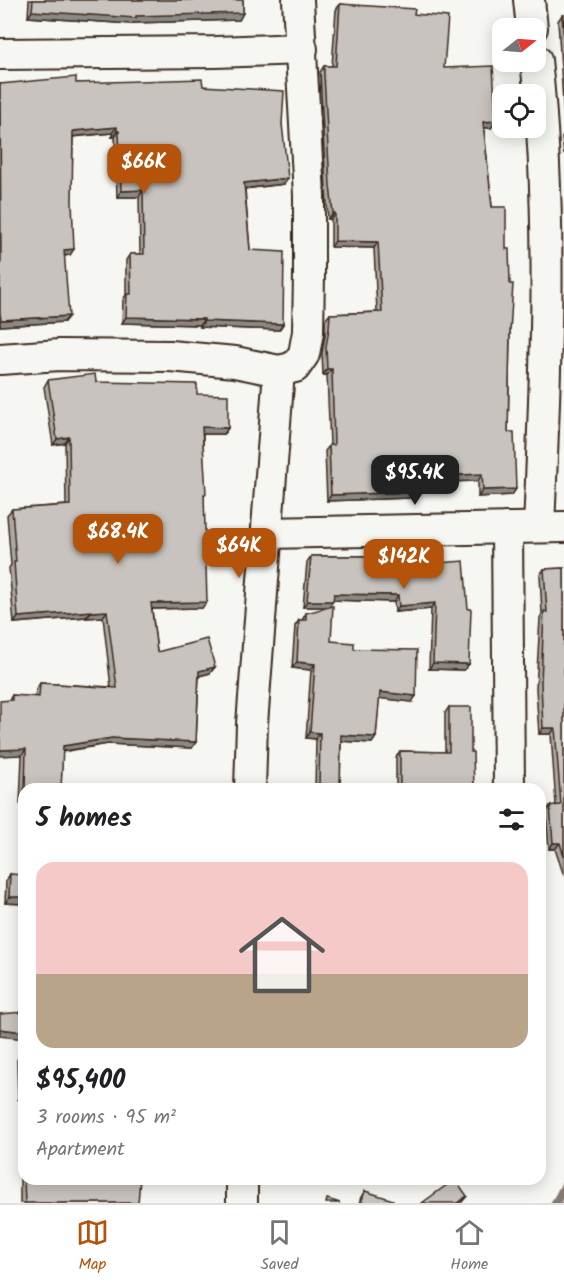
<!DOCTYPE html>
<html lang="en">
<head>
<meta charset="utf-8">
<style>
  :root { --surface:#fff; --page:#f2f2f2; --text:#202124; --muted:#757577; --line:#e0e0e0; --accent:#b45309 }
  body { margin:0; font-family:Kalam,sans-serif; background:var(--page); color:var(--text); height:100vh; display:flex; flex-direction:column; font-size:22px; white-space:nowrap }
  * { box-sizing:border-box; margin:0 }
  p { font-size:20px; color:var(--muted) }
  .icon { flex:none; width:33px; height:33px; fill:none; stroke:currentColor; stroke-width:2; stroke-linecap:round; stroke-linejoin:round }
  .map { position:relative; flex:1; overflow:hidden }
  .details { position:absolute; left:18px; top:783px; width:528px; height:402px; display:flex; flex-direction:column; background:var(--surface); border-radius:18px; box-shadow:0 3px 15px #0003 }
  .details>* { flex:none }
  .needle { width:39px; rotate:73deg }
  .tools { position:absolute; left:492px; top:18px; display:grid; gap:12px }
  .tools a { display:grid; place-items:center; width:54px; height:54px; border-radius:12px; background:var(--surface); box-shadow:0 3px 15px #0003; font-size:30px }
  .price { position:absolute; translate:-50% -51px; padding:0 14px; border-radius:12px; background:var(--accent); color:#fff; font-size:20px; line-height:39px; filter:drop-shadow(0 2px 3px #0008) }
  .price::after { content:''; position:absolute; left:50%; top:36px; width:18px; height:14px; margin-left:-9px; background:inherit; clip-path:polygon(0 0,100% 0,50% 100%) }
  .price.on { background:#222; color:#fff }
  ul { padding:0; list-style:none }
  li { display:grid; align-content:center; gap:12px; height:318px; padding:0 18px }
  li span { display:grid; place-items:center; height:186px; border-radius:18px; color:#555 }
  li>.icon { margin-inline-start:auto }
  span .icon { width:108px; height:108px; fill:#fffc; stroke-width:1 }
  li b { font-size:26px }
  h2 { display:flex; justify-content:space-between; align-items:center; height:72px; padding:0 18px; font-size:26px }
  .dock { display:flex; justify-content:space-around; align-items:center; height:84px; border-top:2px solid var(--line); background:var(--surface); font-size:16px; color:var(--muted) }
  .dock a { display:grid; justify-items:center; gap:3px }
  .dock .on { color:var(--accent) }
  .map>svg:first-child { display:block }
  .green { fill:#dad9d3; stroke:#8a8278; stroke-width:1.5 }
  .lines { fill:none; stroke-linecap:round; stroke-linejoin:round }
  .stream { stroke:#857a71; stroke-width:8 }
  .street-casing { stroke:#3b2a1e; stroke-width:34 }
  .street { stroke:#f6f6f2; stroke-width:30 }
  .wall { fill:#aca8a3; stroke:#3b2a1e; stroke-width:1.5 }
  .shaded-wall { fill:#8c8885; stroke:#3b2a1e; stroke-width:1.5 }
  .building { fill:#c8c3be; stroke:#3b2a1e; stroke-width:1.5 }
</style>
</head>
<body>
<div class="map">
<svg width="564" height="1203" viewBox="0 0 564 1203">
  <rect width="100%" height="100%" fill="#f6f6f2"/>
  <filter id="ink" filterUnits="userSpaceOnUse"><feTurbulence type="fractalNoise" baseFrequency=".0167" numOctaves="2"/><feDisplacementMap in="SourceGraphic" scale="12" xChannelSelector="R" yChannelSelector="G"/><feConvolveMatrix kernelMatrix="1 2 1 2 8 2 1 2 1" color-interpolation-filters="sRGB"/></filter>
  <g filter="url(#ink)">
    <path class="green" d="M 564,1179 L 564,1203 L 552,1203 Z"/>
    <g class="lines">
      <path class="stream" d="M 555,1203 L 564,1189"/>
      <defs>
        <g id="street">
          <path d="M 529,0 L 532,28"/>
          <path d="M 0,54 L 216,52 L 302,49"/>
          <path d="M 536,60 C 553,215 546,371 539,527"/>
          <path d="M 0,359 L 60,355 L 170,356 L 235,362 L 279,371 L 295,367 L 304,354 L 308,332 L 309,274 L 309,195 L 298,0"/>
          <path d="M 507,528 L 509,789"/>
          <path d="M 267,533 L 564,527"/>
          <path d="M 250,789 L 252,724 L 279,371"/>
          <path d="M 242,1203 L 242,1179"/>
        </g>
      </defs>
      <use href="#street" class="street-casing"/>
      <use href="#street" class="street"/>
    </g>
    <g class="wall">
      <path d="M 29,0 L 243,0 L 243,13 L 239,20 L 133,23 L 132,24 L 28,17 Z"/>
      <path d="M 340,4 L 414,14 L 444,68 L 496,121 L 491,128 L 484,128 L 492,207 L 506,249 L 510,332 L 508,432 L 512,495 L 478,497 L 478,481 L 413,483 L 409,498 L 327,501 L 325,451 L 330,445 L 327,375 L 323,375 L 322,353 L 325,335 L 325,320 L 330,314 L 377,312 L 374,248 L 331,247 L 331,219 L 328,219 L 326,191 L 320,72 L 324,66 L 332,66 L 336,10 Z"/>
      <path d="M 562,15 L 564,15 L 564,119 L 558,21 Z"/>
      <path d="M 76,83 L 203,86 L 282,124 L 284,184 L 245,189 L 250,250 L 283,324 L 279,330 L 200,327 L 200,325 L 122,323 L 123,300 L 126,295 L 126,260 L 130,254 L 140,254 L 139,197 L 117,197 L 115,137 L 112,137 L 112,133 L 73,137 L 70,255 L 64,256 L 64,322 L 0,326 L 0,84 Z"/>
      <path d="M 564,135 L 564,155 L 562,138 Z"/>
      <path d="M 564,321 L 564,356 L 563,322 Z"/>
      <path d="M 48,380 L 96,382 L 197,394 L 228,428 L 224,434 L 203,434 L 204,496 L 202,608 L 152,609 L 157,652 L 215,667 L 210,673 L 199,676 L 196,742 L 192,748 L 108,744 L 62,752 L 61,789 L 24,789 L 24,804 L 20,804 L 22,755 L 9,700 L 12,695 L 35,697 L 36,690 L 40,683 L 111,687 L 103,617 L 86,618 L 86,617 L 14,623 L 9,568 L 11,565 L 7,515 L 12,509 L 66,505 L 65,443 L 53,445 L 44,387 Z"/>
      <path d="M 380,543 L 426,564 L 469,664 L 464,670 L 429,669 L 431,609 L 395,612 L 394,602 L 333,600 L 329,607 L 303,607 L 307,562 L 311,556 L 376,556 L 376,549 Z"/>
      <path d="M 564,568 L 564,876 L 555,849 L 549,849 L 546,812 L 550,806 L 556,805 L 551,734 L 539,734 L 536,689 L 540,618 L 542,614 L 540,575 L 544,569 Z"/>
      <path d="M 306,613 L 331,641 L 354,649 L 412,702 L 379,698 L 376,737 L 372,743 L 341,741 L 340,789 L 315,789 L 316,739 L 306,738 L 311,670 L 292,668 L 295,626 L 299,620 L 302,620 Z"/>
      <path d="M 449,707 L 471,752 L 474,789 L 396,789 L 396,757 L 400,751 L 445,752 L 445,713 Z"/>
      <path d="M 10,874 L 24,904 L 5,903 L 6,881 Z"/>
      <path d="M 21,1053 L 24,1053 L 24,1099 L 18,1099 L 17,1060 Z"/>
      <path d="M 24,1148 L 138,1203 L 20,1203 L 20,1154 Z"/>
      <path d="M 365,1191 L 392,1203 L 359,1203 L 361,1197 Z"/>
    </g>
    <g class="shaded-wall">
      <path d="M 32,11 L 243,13 L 239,20 L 133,23 L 132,24 L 28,17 Z"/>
      <path d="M 496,121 L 491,128 L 479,128 L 483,122 Z"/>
      <path d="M 117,127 L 112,133 L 68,137 L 73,131 Z"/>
      <path d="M 117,131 L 119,131 L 115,137 L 112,137 Z"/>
      <path d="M 288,178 L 284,184 L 240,189 L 244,183 Z"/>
      <path d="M 143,190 L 139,197 L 117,197 L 121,191 Z"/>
      <path d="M 333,213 L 335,213 L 331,219 L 328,219 Z"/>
      <path d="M 335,241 L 378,242 L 374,248 L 331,247 Z"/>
      <path d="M 74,249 L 70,255 L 60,256 L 64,250 Z"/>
      <path d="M 69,316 L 64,322 L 0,326 L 0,322 L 1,320 Z"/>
      <path d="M 126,317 L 204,319 L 200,325 L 122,323 Z"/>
      <path d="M 204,321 L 283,324 L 279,330 L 200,327 Z"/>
      <path d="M 327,369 L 332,369 L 327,375 L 323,375 Z"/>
      <path d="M 202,427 L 228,428 L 224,434 L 198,434 Z"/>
      <path d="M 69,437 L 65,443 L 53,445 L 57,439 Z"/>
      <path d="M 482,474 L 478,481 L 408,483 L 413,477 Z"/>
      <path d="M 516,489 L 512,495 L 478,497 L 483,490 Z"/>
      <path d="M 413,492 L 409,498 L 327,501 L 331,495 Z"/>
      <path d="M 334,594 L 398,595 L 394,602 L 330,600 Z"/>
      <path d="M 307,601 L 333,601 L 329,607 L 303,607 Z"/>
      <path d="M 207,602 L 202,608 L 146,609 L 151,603 Z"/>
      <path d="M 435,603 L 431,609 L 395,612 L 399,606 Z"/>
      <path d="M 91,611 L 86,617 L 14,623 L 18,617 Z"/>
      <path d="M 107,611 L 103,617 L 86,618 L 91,612 Z"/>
      <path d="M 297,662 L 315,664 L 311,670 L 292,668 Z"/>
      <path d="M 433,663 L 469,664 L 464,670 L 429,669 Z"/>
      <path d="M 215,667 L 210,673 L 195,677 L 199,671 Z"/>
      <path d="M 380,692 L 416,696 L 412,702 L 376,698 Z"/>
      <path d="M 543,728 L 555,728 L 551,734 L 539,734 Z"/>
      <path d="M 310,732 L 320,733 L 316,739 L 306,738 Z"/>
      <path d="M 341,735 L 376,737 L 372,743 L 337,741 Z"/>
      <path d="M 112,738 L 196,742 L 192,748 L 108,744 L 58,752 L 63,746 Z"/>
      <path d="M 26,749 L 22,755 L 0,756 L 0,750 Z"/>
      <path d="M 553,843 L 560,843 L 555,849 L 549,849 Z"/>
      <path d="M 9,897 L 24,897 L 24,904 L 5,903 Z"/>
      <path d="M 0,1029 L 24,1032 L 24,1039 L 0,1036 Z"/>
      <path d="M 22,1092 L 24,1092 L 24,1099 L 18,1099 Z"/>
      <path d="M 467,1196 L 462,1202 L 457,1203 Z"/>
    </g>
    <g class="building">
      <path d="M 33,0 L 243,0 L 243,13 L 136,16 L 136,18 L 32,11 Z"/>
      <path d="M 340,4 L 415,9 L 414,14 L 448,17 L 444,68 L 493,66 L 496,121 L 483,122 L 492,207 L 506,207 L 506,249 L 509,249 L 510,284 L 513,284 L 510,332 L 508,432 L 514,432 L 516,489 L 483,490 L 482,474 L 413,477 L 413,492 L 331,495 L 329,445 L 334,445 L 332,369 L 327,369 L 326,347 L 329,329 L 330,314 L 382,312 L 378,242 L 335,241 L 335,213 L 333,213 L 330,185 L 324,74 L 324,66 L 336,66 Z"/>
      <path d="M 562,15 L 564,15 L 564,41 Z"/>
      <path d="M 76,77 L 76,83 L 202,79 L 203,86 L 284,91 L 282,124 L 288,178 L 244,183 L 250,250 L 284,252 L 283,324 L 204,321 L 204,319 L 126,317 L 127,294 L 131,294 L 130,254 L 144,254 L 143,190 L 121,191 L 119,131 L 117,131 L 117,127 L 73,131 L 72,202 L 74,249 L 64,250 L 69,316 L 1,320 L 0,313 L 0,262 L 1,262 L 0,84 Z"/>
      <path d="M 95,374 L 96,382 L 197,384 L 197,394 L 228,395 L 228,428 L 202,427 L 206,494 L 204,494 L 207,602 L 151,603 L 157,652 L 207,639 L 215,667 L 199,671 L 196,742 L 112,738 L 63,746 L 61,789 L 25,789 L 26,749 L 0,750 L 0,701 L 12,700 L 12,695 L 39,697 L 40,683 L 117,688 L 107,611 L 91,612 L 91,611 L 18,617 L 14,562 L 16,562 L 12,509 L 70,505 L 69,437 L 57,439 L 48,380 Z"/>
      <path d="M 380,543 L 425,544 L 426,564 L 464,561 L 468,609 L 471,609 L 469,664 L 433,663 L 435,603 L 399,606 L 398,595 L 334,594 L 333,601 L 307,601 L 311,556 L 380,556 Z"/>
      <path d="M 564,568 L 564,857 L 560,843 L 553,843 L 550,806 L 561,805 L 555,728 L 543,728 L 541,683 L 544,611 L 547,612 L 544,569 Z"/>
      <path d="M 333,606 L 331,641 L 354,643 L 354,649 L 417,650 L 416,696 L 380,692 L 376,737 L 341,735 L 340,789 L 319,789 L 320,733 L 310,732 L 315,664 L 297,662 L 299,620 L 306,620 L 306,613 Z"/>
      <path d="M 449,707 L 471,707 L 471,752 L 473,752 L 474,789 L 400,789 L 400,751 L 449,752 Z"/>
      <path d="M 10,874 L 24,875 L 24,897 L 9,897 Z"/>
      <path d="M 24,1012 L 24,1032 L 0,1029 L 0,1014 Z"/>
      <path d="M 21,1053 L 24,1053 L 24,1092 L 22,1092 Z"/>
      <path d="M 24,1179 L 140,1179 L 138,1203 L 25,1203 Z"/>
      <path d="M 455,1179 L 467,1196 L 457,1203 L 422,1203 Z"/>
      <path d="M 365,1191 L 393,1200 L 392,1203 L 361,1203 Z"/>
      <path d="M 327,1199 L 340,1203 L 326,1203 Z"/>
    </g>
  </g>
</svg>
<div class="tools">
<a><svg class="needle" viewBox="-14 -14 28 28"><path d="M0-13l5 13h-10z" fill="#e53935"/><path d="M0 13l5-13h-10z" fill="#757577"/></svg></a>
<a><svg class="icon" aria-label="locate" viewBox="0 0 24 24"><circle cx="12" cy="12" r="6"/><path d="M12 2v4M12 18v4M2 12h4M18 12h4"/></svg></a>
</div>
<b class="price" style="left:144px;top:195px">$66K</b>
<b class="price on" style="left:415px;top:506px">$95.4K</b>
<b class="price" style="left:118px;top:565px">$68.4K</b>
<b class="price" style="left:239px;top:579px">$64K</b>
<b class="price" style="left:404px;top:590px">$142K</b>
<section class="details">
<h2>5 homes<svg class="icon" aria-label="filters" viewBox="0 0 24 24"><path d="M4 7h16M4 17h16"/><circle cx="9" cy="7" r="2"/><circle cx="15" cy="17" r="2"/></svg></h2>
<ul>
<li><span style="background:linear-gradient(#f6c9c9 60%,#b9a48a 0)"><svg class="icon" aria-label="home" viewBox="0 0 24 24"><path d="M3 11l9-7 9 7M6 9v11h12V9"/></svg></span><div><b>$95,400</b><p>3 rooms · 95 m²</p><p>Apartment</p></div></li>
</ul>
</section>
</div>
<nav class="dock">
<a class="on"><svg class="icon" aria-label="map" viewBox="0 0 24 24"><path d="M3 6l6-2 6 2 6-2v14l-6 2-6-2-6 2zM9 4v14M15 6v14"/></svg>Map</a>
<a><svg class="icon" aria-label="saved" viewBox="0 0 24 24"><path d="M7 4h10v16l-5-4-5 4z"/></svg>Saved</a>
<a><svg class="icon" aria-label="home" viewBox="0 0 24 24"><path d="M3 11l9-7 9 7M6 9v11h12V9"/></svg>Home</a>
</nav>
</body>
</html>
